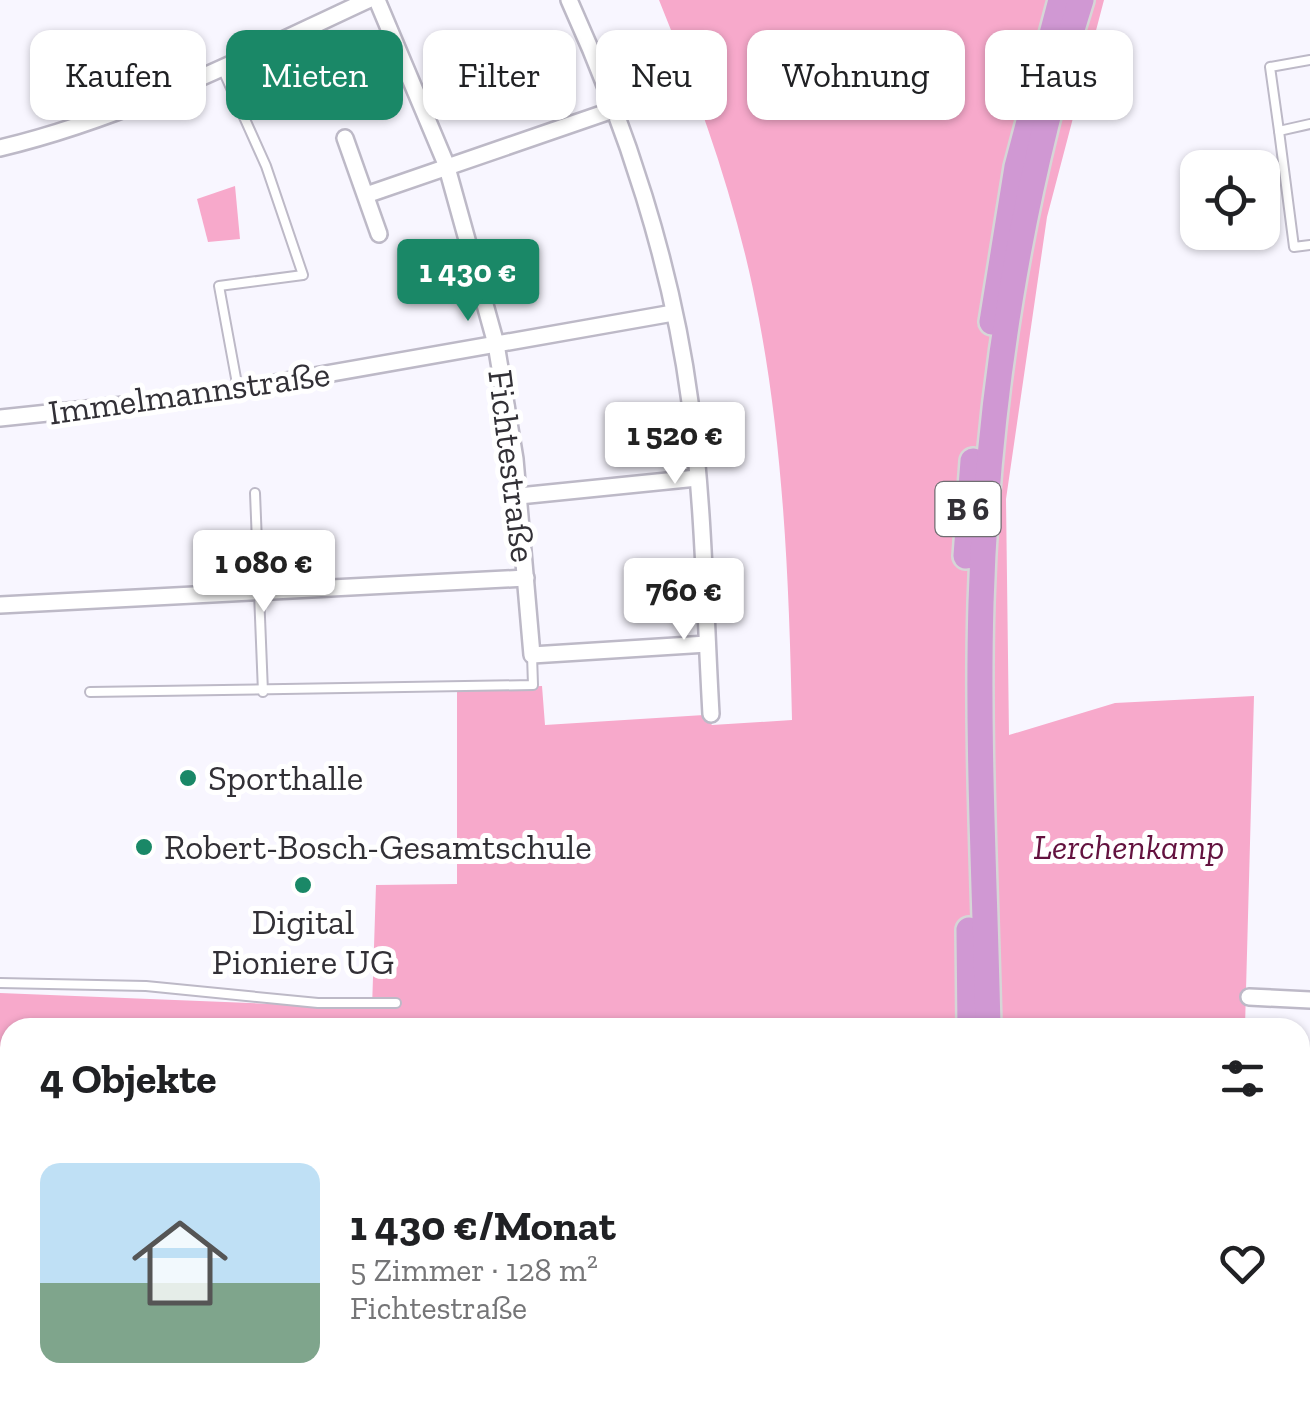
<!DOCTYPE html>
<html lang="de">
<head>
<meta charset="utf-8">
<style>
  :root { --surface:#fff; --page:#f2f2f2; --text:#202124; --muted:#757577; --line:#e0e0e0; --accent:#1a8867 }
  body { margin:0; font-family:"Zilla Slab",serif; background:var(--page); color:var(--text); height:100vh; display:flex; flex-direction:column; font-size:38px; white-space:nowrap }
  * { box-sizing:border-box; margin:0 }
  p { font-size:32px; color:var(--muted) }
  .icon { flex:none; width:55px; height:55px; fill:none; stroke:currentColor; stroke-width:2; stroke-linecap:round; stroke-linejoin:round }
  .map { position:relative; flex:1; overflow:hidden }
  .drawer { position:absolute; left:0px; top:1018px; width:1310px; height:392px; display:flex; flex-direction:column; background:var(--surface); border-radius:30px 30px 0 0; box-shadow:0 2px 8px #0004 }
  .drawer>* { flex:none }
  .top-card { position:absolute; left:30px; top:30px; width:1250px; height:90px; display:flex; gap:20px }
  .controls { position:absolute; left:1180px; top:150px; display:grid; gap:20px }
  .controls a { display:grid; place-items:center; width:100px; height:100px; border-radius:20px; background:var(--surface); box-shadow:0 2px 8px #0004; font-size:50px }
  .price { position:absolute; translate:-50% -85px; padding:0 22px; border-radius:10px; background:#fff; color:#222; font-size:32px; line-height:65px; filter:drop-shadow(0 2px 5px #0008) }
  .price::after { content:''; position:absolute; left:50%; top:60px; width:30px; height:22px; margin-left:-15px; background:inherit; clip-path:polygon(0 0,100% 0,50% 100%) }
  .price.selected { background:var(--accent); color:#fff }
  ul { padding:0; list-style:none }
  li { display:flex; align-items:center; gap:30px; height:250px; padding:0 40px }
  li+li { border-top:2px solid var(--line) }
  li span { display:grid; place-items:center; flex:none; width:280px; height:200px; border-radius:20px; color:#555 }
  li>.icon { margin-inline-start:auto }
  span .icon { width:120px; height:120px; fill:#fffc; stroke-width:1 }
  li b { font-size:42px }
  h2 { display:flex; justify-content:space-between; align-items:center; height:120px; padding:0 40px; font-size:42px }
  .pill { padding:0 35px; border-radius:20px; background:var(--surface); box-shadow:0 2px 8px #0004; font-size:35px; line-height:90px }
  .pill.selected { background:var(--accent); color:#fff }
  .map>svg:first-child { display:block }
  .green { fill:#f7a9cb }
  .lines { fill:none; stroke-linecap:round; stroke-linejoin:round }
  .service-casing { stroke:#bdb9c7; stroke-width:12 }
  .minor-casing { stroke:#bdb9c7; stroke-width:20 }
  .trunk-casing { stroke:#d6d6d7; stroke-width:30 }
  .service { stroke:#fff; stroke-width:8 }
  .minor { stroke:#fff; stroke-width:15 }
  .trunk { stroke:#d098d3; stroke-width:25 }
  .poi-dot { fill:#1a8867; stroke:#fff; stroke-width:4 }
  .labels { text-anchor:middle; stroke-width:10; stroke-linejoin:round; paint-order:stroke }
  .shield { fill:#fff; stroke:#706e72; stroke-width:2.5 }
  .shield-label { font-size:32px; font-weight:bold; fill:#323036 }
  .street-label { font-size:35px; fill:#323036; stroke:#fff }
  .poi-label { font-size:35px; fill:#323036; stroke:#fff; text-anchor:start }
  .park-label { font-size:35px; font-style:italic; fill:#63123f; stroke:#fff }
</style>
</head>
<body>
<div class="map">
<svg width="1310" height="1408" viewBox="0 0 1310 1408">
  <rect width="100%" height="100%" fill="#f8f6ff"/>
  <g class="green">
    <path d="M 659,0 L 1104,0 L 1047,217 L 1006,499 L 1009,735 L 1115,703 L 1254,696 L 1245,1027 L 10,1028 L 10,1400 L 1300,1400 L 1300,1353 L 1310,1353 L 1310,1408 L 0,1408 L 0,993 L 372,1008 L 376,885 L 457,884 L 457,689 L 542,686 L 545,725 L 704,715 L 712,725 L 792,720 C 789,576 783,430 753,289 C 732,189 697,94 659,0 Z"/>
    <path d="M 235,186 L 240,239 L 208,242 L 197,199 Z"/>
  </g>
  <g class="lines">
    <defs>
      <g id="service">
        <path d="M 222,68 L 266,166 L 303,275 L 219,286 L 238,389"/>
        <path d="M 1310,124 L 1279,131 L 1294,247 L 1310,245"/>
        <path d="M 1279,131 L 1270,67 L 1310,60"/>
        <path d="M 255,493 L 263,692"/>
        <path d="M 90,692 L 533,685 L 532,655"/>
        <path d="M 0,983 L 146,986 L 318,1003 L 396,1003"/>
        <path d="M 1300,1255 L 1310,1255"/>
        <path d="M 1306,1326 L 1310,1326"/>
        <path d="M 1300,1340 L 1310,1340"/>
      </g>
      <g id="minor">
        <path d="M 377,0 L 446,164 L 496,344 L 515,459 L 532,655 L 707,644"/>
        <path d="M 569,0 C 626,125 672,265 690,402 C 704,505 705,611 711,714"/>
        <path d="M 345,138 L 379,234"/>
        <path d="M 0,148 C 130,117 247,56 368,0"/>
        <path d="M 366,195 L 613,110"/>
        <path d="M 0,418 L 190,398 L 673,313"/>
        <path d="M 519,496 L 697,478"/>
        <path d="M 0,605 L 526,578"/>
        <path d="M 1249,997 L 1310,1000"/>
      </g>
      <g id="trunk">
        <path d="M 992,322 L 1017,167 L 1061,0"/>
        <path d="M 966,556 L 973,461"/>
        <path d="M 969,930 L 970,1028"/>
        <path d="M 988,1028 C 985,886 977,745 981,603 C 987,401 1020,193 1081,0"/>
        <path d="M 974,1408 L 975,1400"/>
      </g>
    </defs>
    <use href="#service" class="service-casing"/>
    <use href="#minor" class="minor-casing"/>
    <use href="#trunk" class="trunk-casing"/>
    <use href="#service" class="service"/>
    <use href="#minor" class="minor"/>
    <use href="#trunk" class="trunk"/>
  </g>
  <g class="poi-dot">
    <circle cx="188" cy="778" r="10"/>
    <circle cx="144" cy="847" r="10"/>
    <circle cx="303" cy="885" r="10"/>
  </g>
  <g class="labels">
    <rect class="shield" x="935.5" y="482" width="65" height="54" rx="8"/>
    <g class="shield-label">
      <text x="968" y="520">B 6</text>
    </g>
    <g class="street-label">
      <text transform="translate(189 393) rotate(-8)" y="12">Immelmannstraße</text>
      <text transform="translate(512 466) rotate(83)" y="12">Fichtestraße</text>
    </g>
    <g class="poi-label">
      <text x="208" y="790">Sporthalle</text>
      <text x="164" y="859">Robert-Bosch-Gesamtschule</text>
      <text x="303" y="934" text-anchor="middle">Digital<tspan x="303" dy="40">Pioniere UG</tspan></text>
    </g>
    <g class="park-label">
      <text x="1129" y="859">Lerchenkamp</text>
    </g>
  </g>
</svg>
<div class="controls">
<a><svg class="icon" aria-label="locate" viewBox="0 0 24 24"><circle cx="12" cy="12" r="6"/><path d="M12 2v4M12 18v4M2 12h4M18 12h4"/></svg></a>
</div>
<b class="price selected" style="left:468px;top:324px">1 430 €</b>
<b class="price" style="left:675px;top:487px">1 520 €</b>
<b class="price" style="left:264px;top:615px">1 080 €</b>
<b class="price" style="left:684px;top:643px">760 €</b>
<div class="top-card">
<a class="pill">Kaufen</a>
<a class="pill selected">Mieten</a>
<a class="pill">Filter</a>
<a class="pill">Neu</a>
<a class="pill">Wohnung</a>
<a class="pill">Haus</a>
</div>
<section class="drawer">
<h2>4 Objekte<svg class="icon" aria-label="filters" viewBox="0 0 24 24"><path d="M4 7h16M4 17h16"/><circle cx="9" cy="7" r="2"/><circle cx="15" cy="17" r="2"/></svg></h2>
<ul>
<li><span style="background:linear-gradient(#bfe0f5 60%,#7fa58c 0)"><svg class="icon" aria-label="home" viewBox="0 0 24 24"><path d="M3 11l9-7 9 7M6 9v11h12V9"/></svg></span><div><b>1 430 €/Monat</b><p>5 Zimmer · 128 m²</p><p>Fichtestraße</p></div><svg class="icon" aria-label="heart" viewBox="0 0 24 24"><path d="M12 20l-8-8c-3-5 5-10 8-4 3-6 11-1 8 4z"/></svg></li>
</ul>
</section>
</div>
</body>
</html>
